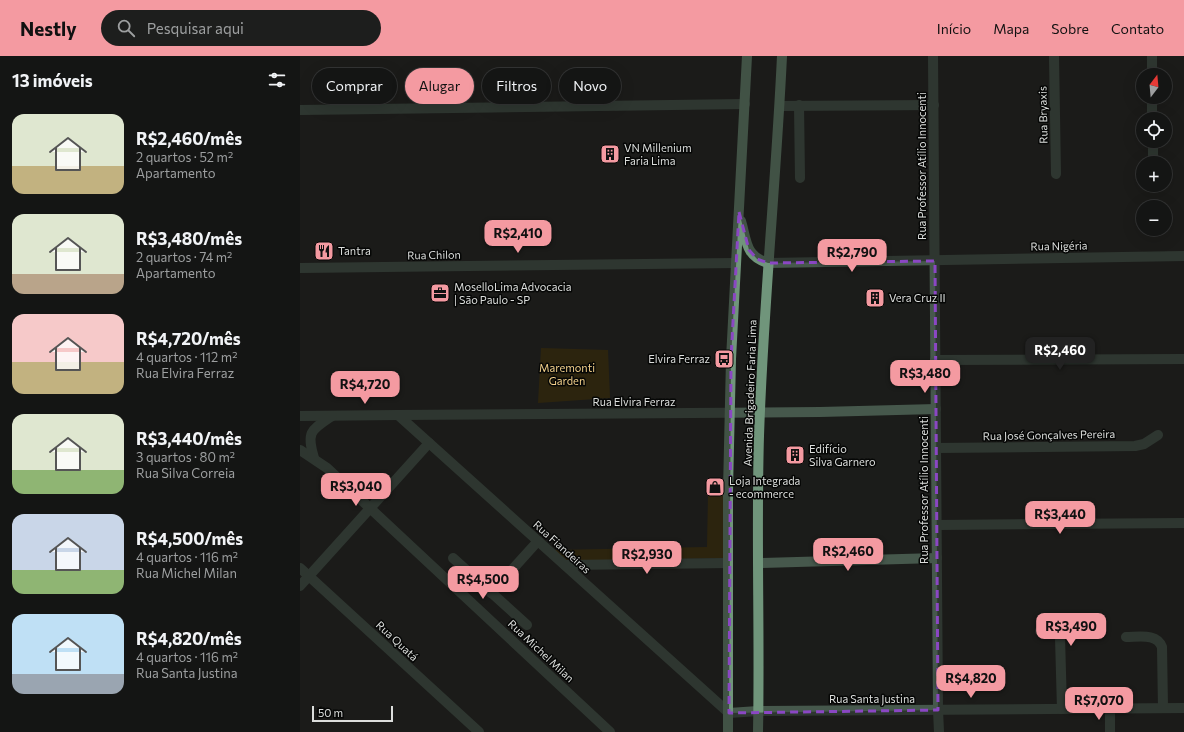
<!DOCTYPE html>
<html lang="pt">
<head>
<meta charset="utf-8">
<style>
  :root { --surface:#141514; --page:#1d1e1d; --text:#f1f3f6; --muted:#9d9fa0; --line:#333434; --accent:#f49aa1 }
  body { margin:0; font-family:Commissioner,sans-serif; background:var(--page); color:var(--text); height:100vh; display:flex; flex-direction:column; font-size:15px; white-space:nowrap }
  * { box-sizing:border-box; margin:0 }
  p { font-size:13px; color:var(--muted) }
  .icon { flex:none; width:22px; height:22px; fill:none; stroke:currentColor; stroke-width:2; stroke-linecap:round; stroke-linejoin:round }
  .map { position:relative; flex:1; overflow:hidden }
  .details { display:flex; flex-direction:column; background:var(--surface); width:300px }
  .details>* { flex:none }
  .guide { position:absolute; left:12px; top:12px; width:380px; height:36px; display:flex; gap:8px }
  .needle { width:26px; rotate:16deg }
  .controls { position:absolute; left:836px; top:12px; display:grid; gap:8px }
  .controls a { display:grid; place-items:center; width:36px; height:36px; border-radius:50%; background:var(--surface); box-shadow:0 4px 16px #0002,0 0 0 1px var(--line); font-size:20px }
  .scale { position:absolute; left:12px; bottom:10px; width:81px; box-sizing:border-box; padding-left:4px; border:2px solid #dcdedc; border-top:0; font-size:11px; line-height:14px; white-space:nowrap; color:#dcdedc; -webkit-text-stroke:3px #060706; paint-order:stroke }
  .price { position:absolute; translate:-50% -34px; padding:0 9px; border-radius:8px; background:var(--accent); color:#111; font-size:13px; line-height:26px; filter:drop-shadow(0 1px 2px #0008) }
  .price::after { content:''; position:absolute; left:50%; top:24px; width:12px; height:9px; margin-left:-6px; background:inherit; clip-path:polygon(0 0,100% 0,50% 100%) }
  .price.selected { background:#222; color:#fff }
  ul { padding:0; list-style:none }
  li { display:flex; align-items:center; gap:12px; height:100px; padding:0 12px }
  li span { display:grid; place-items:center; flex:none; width:112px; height:80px; border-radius:12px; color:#555 }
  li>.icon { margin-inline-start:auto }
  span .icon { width:48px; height:48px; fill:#fffc; stroke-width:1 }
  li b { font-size:17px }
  h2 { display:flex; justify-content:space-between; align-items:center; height:48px; padding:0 12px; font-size:17px }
  .pill { padding:0 14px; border-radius:18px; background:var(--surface); box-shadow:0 4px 16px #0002,0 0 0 1px var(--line); font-size:14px; line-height:36px }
  .pill.selected { background:var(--accent); color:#111 }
  header { display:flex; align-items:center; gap:24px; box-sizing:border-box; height:56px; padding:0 20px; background:var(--accent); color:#111 }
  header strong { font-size:19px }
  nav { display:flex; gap:22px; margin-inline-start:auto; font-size:14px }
  .search { width:280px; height:36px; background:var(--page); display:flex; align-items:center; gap:10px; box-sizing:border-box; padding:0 14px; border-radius:22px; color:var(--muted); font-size:15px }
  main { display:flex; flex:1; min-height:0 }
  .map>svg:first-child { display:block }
  .green { fill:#422f00 }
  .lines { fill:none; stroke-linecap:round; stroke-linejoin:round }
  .minor { stroke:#46584c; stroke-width:10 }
  .major { stroke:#70957b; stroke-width:10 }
  .marked { fill:none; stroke:#8a47c3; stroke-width:3; stroke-dasharray:8 5; stroke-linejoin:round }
  .labels { text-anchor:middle; stroke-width:3; stroke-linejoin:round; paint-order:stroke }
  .street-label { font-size:11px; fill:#dcdedc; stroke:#060706 }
  .poi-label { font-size:11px; fill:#dcdedc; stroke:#060706; text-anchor:start }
  .park-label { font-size:11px; fill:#f2d08a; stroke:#060706 }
</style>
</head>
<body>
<header>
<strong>Nestly</strong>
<div class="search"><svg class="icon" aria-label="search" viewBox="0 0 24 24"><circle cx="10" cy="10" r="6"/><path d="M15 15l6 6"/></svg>Pesquisar aqui</div>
<nav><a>Início</a><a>Mapa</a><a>Sobre</a><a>Contato</a></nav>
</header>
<main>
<section class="details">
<h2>13 imóveis<svg class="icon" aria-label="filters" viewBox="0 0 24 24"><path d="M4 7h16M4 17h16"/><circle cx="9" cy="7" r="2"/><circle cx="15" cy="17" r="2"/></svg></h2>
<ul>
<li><span style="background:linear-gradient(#dfe7d0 65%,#c2b280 0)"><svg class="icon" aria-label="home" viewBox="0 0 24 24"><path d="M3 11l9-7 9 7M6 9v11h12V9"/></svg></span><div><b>R$2,460/mês</b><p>2 quartos · 52 m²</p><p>Apartamento</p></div></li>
<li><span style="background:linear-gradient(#dfe7d0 75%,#b9a48a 0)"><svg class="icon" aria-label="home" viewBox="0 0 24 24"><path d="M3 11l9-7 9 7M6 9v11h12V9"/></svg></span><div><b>R$3,480/mês</b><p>2 quartos · 74 m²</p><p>Apartamento</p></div></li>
<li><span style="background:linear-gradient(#f6c9c9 60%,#c2b280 0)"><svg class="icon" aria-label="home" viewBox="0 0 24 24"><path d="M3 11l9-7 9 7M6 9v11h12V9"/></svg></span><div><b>R$4,720/mês</b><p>4 quartos · 112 m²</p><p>Rua Elvira Ferraz</p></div></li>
<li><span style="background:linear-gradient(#dfe7d0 70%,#8fb573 0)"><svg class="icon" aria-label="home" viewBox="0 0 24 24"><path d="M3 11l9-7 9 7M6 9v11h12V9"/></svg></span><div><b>R$3,440/mês</b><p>3 quartos · 80 m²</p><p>Rua Silva Correia</p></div></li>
<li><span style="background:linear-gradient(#c9d6e8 70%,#8fb573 0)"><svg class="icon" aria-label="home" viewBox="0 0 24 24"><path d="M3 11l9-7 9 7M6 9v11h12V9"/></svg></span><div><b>R$4,500/mês</b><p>4 quartos · 116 m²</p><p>Rua Michel Milan</p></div></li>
<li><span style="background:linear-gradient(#bfe0f5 75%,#9aa5b1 0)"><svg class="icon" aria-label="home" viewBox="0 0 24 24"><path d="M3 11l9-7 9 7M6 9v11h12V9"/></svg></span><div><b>R$4,820/mês</b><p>4 quartos · 116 m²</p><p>Rua Santa Justina</p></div></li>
</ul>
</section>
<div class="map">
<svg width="884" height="676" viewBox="0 0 884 676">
  <rect width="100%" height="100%" fill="#1b1c1a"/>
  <g class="green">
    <path d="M 241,292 L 308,294 L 310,342 L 238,347 Z"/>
    <path d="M 408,439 L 423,439 L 423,502 L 268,505 L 254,494 L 407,491 Z"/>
  </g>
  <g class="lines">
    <g class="minor">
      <path d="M 633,0 L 638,654 L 639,676"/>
      <path d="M 754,0 L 756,118"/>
      <path d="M 852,0 L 852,19"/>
      <path d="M 852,41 L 852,63"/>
      <path d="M 499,49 L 500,122"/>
      <path d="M 480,50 L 634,49"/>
      <path d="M 0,54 L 445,48"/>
      <path d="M 853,85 L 853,107"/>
      <path d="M 468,207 L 884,200"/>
      <path d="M 0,212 L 436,207"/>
      <path d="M 635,304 L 884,303"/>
      <path d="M 98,359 L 429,657 L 458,655 L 884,652"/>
      <path d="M 0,360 L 98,359 L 520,356 L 636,353"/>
      <path d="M 636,392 L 835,390 L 844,388 L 858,379"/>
      <path d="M 0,394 L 27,412 L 310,676"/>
      <path d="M 14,402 C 6,376 11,374 32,360"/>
      <path d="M 637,469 L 884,467"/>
      <path d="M 153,502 L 227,569"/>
      <path d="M 458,507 L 637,502"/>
      <path d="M 265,509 L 428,507"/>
      <path d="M 0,512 L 179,676"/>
      <path d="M 0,530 L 129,387"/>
      <path d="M 191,537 L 238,485"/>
      <path d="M 740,575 L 757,576 L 760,581 L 762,653"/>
      <path d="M 826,581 C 839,581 857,577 862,591 L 863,652"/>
      <path d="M 810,653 L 810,676"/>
    </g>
    <g class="major">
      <path d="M 441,165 C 447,185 445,200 468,207"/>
      <path d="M 428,676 L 428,434 L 431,303 L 447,0"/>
      <path d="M 458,676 C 460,577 456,479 459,380 C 463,253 476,127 482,0"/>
    </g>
  </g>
  <path d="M0 0H884V676H0ZM 439,156 L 449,194 L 457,203 L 468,207 L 635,205 L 638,654 L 429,657 L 431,303 Z" fill="#1b1c1a" fill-opacity=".55" fill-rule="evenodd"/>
  <path class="marked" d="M 439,156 L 449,194 L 457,203 L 468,207 L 635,205 L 638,654 L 429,657 L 431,303 Z"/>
  <defs>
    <symbol id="building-square" viewBox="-11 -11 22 22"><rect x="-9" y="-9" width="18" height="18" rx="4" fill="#f49aa1" stroke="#060706"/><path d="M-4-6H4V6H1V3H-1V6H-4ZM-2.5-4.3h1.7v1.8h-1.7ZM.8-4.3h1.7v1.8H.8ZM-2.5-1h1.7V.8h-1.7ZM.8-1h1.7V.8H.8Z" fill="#111"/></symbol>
    <symbol id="restaurant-square" viewBox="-11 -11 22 22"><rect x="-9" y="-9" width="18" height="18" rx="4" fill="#f49aa1" stroke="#060706"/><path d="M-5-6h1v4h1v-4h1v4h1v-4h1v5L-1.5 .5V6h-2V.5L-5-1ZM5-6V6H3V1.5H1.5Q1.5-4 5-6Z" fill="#111"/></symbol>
    <symbol id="office-square" viewBox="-11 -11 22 22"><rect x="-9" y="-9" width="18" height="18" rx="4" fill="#f49aa1" stroke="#060706"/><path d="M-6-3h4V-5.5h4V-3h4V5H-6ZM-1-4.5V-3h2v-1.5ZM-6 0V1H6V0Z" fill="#111"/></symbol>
    <symbol id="bus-square" viewBox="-11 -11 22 22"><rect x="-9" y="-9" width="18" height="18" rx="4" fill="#f49aa1" stroke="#060706"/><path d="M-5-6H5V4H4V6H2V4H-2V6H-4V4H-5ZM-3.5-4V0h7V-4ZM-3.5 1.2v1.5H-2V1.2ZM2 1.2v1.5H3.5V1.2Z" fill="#111"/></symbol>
    <symbol id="shop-square" viewBox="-11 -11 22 22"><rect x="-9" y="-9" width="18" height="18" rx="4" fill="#f49aa1" stroke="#060706"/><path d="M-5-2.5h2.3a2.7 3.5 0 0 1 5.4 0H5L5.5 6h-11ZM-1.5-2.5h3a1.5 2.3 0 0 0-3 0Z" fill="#111"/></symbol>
  </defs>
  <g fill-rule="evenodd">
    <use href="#building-square" x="299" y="87" width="22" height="22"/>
    <use href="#restaurant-square" x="13" y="184" width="22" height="22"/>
    <use href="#office-square" x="129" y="226" width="22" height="22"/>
    <use href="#building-square" x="564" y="231" width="22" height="22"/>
    <use href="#bus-square" x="413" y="292" width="22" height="22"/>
    <use href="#building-square" x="484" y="388" width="22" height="22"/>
    <use href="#shop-square" x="404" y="420" width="22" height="22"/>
  </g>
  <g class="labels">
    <g class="street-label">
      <text transform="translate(743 59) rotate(-91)" y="4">Rua Bryaxis</text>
      <text transform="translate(622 110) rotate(-90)" y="4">Rua Professor Atílio Innocenti</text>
      <text transform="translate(759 190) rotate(-1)" y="4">Rua Nigéria</text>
      <text transform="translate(134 199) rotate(-1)" y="4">Rua Chilon</text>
      <text transform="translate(450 337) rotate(-88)" y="4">Avenida Brigadeiro Faria Lima</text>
      <text x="334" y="350">Rua Elvira Ferraz</text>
      <text transform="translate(749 379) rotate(-1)" y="4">Rua José Gonçalves Pereira</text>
      <text transform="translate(624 434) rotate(-90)" y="4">Rua Professor Atílio Innocenti</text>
      <text transform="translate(262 491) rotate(42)" y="4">Rua Fiandeiras</text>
      <text transform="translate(97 585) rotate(43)" y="4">Rua Quatá</text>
      <text transform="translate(241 595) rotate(43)" y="4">Rua Michel Milan</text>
      <text x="572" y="647">Rua Santa Justina</text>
    </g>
    <g class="poi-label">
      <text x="324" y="96">VN Millenium<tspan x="324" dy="13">Faria Lima</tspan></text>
      <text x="38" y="199">Tantra</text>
      <text x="154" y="235">MoselloLima Advocacia<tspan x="154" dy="13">| São Paulo - SP</tspan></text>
      <text x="589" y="246">Vera Cruz II</text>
      <text x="410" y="307" text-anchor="end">Elvira Ferraz</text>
      <text x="509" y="397">Edifício<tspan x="509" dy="13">Silva Garnero</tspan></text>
      <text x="429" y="429">Loja Integrada<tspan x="429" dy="13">- ecommerce</tspan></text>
    </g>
    <g class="park-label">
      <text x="267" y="316">Maremonti<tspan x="267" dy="13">Garden</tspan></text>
    </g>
  </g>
</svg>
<div class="controls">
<a><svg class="needle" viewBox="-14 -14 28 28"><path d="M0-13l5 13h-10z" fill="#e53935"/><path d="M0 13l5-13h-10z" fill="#9d9fa0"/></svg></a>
<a><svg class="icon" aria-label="locate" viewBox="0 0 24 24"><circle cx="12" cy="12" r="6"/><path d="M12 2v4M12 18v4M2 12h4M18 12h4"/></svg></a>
<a>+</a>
<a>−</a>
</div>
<div class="scale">50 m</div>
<b class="price" style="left:218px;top:198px">R$2,410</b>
<b class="price" style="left:552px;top:217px">R$2,790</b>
<b class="price selected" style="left:760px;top:315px">R$2,460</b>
<b class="price" style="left:625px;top:338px">R$3,480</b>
<b class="price" style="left:65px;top:349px">R$4,720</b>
<b class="price" style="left:56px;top:451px">R$3,040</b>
<b class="price" style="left:760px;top:479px">R$3,440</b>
<b class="price" style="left:548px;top:516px">R$2,460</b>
<b class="price" style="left:347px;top:519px">R$2,930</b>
<b class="price" style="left:183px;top:544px">R$4,500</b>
<b class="price" style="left:771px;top:591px">R$3,490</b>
<b class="price" style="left:671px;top:643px">R$4,820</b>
<b class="price" style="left:799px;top:665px">R$7,070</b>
<div class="guide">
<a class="pill">Comprar</a>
<a class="pill selected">Alugar</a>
<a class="pill">Filtros</a>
<a class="pill">Novo</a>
</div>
</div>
</main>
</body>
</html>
